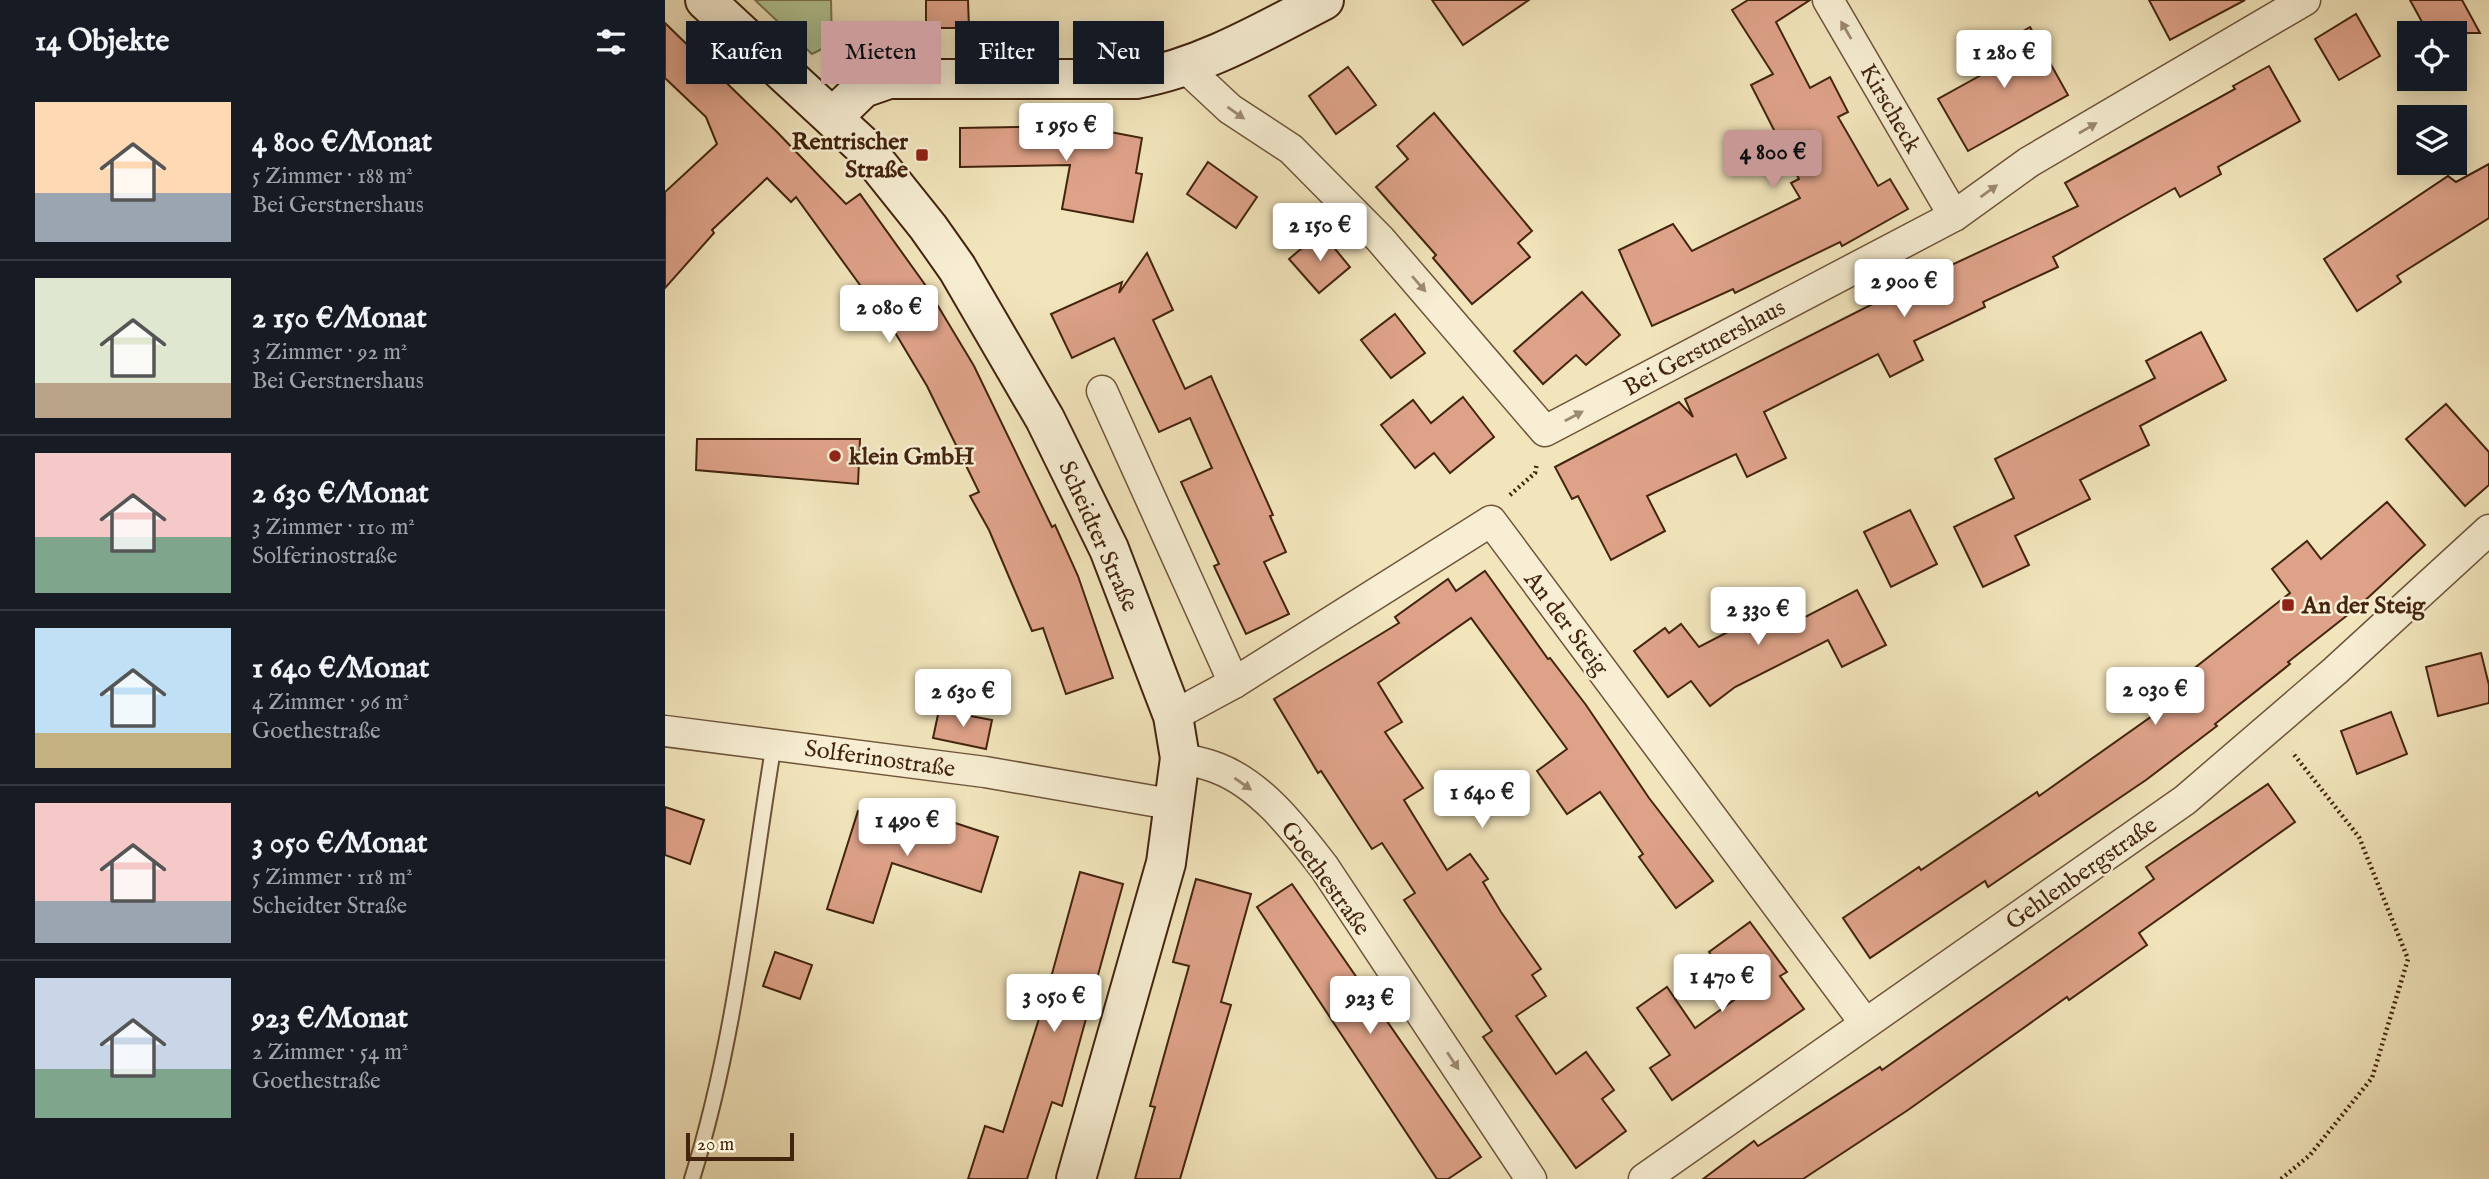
<!DOCTYPE html>
<html lang="de">
<head>
<meta charset="utf-8">
<style>
  :root { --surface:#171b24; --page:#20242c; --text:#f1f3f6; --muted:#9ea1a6; --line:#363941; --accent:#c59692 }
  body { margin:0; font-family:"IM FELL English",serif; background:var(--page); color:var(--text); height:100vh; display:flex; flex-direction:column; font-size:26px; white-space:nowrap }
  * { box-sizing:border-box; margin:0 }
  p { font-size:23px; color:var(--muted) }
  .icon { flex:none; width:38px; height:38px; fill:none; stroke:currentColor; stroke-width:2; stroke-linecap:round; stroke-linejoin:round }
  .map { position:relative; flex:1; overflow:hidden }
  .panel { display:flex; flex-direction:column; background:var(--surface); width:665px }
  .panel>* { flex:none }
  .top-card { position:absolute; left:21px; top:21px; width:665px; height:63px; display:flex; gap:14px }
  .tools { position:absolute; left:1732px; top:21px; display:grid; gap:14px }
  .tools a { display:grid; place-items:center; width:70px; height:70px; border-radius:0px; background:var(--surface); box-shadow:0 4px 18px #0003; font-size:35px }
  .scale { position:absolute; left:21px; bottom:18px; width:108px; box-sizing:border-box; padding-left:7px; border:4px solid #43240e; border-top:0; font-size:19px; line-height:24px; white-space:nowrap; color:#43240e; -webkit-text-stroke:5px #f7eed3; paint-order:stroke }
  .price { position:absolute; translate:-50% -60px; padding:0 16px; border-radius:7px; background:#fff; color:#222; font-size:23px; line-height:46px; filter:drop-shadow(0 2px 4px #0008) }
  .price::after { content:''; position:absolute; left:50%; top:42px; width:21px; height:16px; margin-left:-10px; background:inherit; clip-path:polygon(0 0,100% 0,50% 100%) }
  .price.active { background:var(--accent); color:#111 }
  ul { padding:0; list-style:none }
  li { display:flex; align-items:center; gap:21px; height:175px; padding:0 35px }
  li+li { border-top:2px solid var(--line) }
  li span { display:grid; place-items:center; flex:none; width:196px; height:140px; border-radius:0px; color:#555 }
  li>.icon { margin-inline-start:auto }
  span .icon { width:84px; height:84px; fill:#fffc; stroke-width:1 }
  li b { font-size:30px }
  h2 { display:flex; justify-content:space-between; align-items:center; height:84px; padding:0 35px; font-size:30px }
  .pill { padding:0 24px; border-radius:0px; background:var(--surface); box-shadow:0 4px 18px #0003; font-size:24px; line-height:63px }
  .pill.active { background:var(--accent); color:#111 }
  main { display:flex; flex:1; min-height:0 }
  .map>svg:first-child { display:block }
  .green { fill:#b4c695; stroke:#7c7552; stroke-width:2 }
  .building { fill:#dea289; stroke:#43240e; stroke-width:2 }
  .lines { fill:none; stroke-linecap:round; stroke-linejoin:round }
  .lane-casing { stroke:#6f543a; stroke-width:18 }
  .street-casing { stroke:#6f543a; stroke-width:33 }
  .secondary-casing { stroke:#43240e; stroke-width:42 }
  .path { stroke:#43240e; stroke-width:4.5; stroke-dasharray:2 3.5; stroke-linecap:butt }
  .lane { stroke:#f7eed3; stroke-width:14 }
  .street { stroke:#f7eed3; stroke-width:30 }
  .secondary { stroke:#f7eed3; stroke-width:38 }
  .oneway { fill:#9d8970 }
  .poi-dot { fill:#8f2418; stroke:#f7eed3; stroke-width:2.5 }
  .labels { text-anchor:middle; stroke-width:5; stroke-linejoin:round; paint-order:stroke }
  .street-label { font-size:24px; fill:#43240e; stroke:#f7eed3 }
  .poi-label { font-size:24px; font-weight:bold; fill:#43240e; stroke:#f7eed3; text-anchor:start }
</style>
</head>
<body>
<main>
<section class="panel">
<h2>14 Objekte<svg class="icon" aria-label="filters" viewBox="0 0 24 24"><path d="M4 7h16M4 17h16"/><circle cx="9" cy="7" r="2"/><circle cx="15" cy="17" r="2"/></svg></h2>
<ul>
<li><span style="background:linear-gradient(#ffd9b3 65%,#9aa5b1 0)"><svg class="icon" aria-label="home" viewBox="0 0 24 24"><path d="M3 11l9-7 9 7M6 9v11h12V9"/></svg></span><div><b>4 800 €/Monat</b><p>5 Zimmer · 188 m²</p><p>Bei Gerstnershaus</p></div></li>
<li><span style="background:linear-gradient(#dfe7d0 75%,#b9a48a 0)"><svg class="icon" aria-label="home" viewBox="0 0 24 24"><path d="M3 11l9-7 9 7M6 9v11h12V9"/></svg></span><div><b>2 150 €/Monat</b><p>3 Zimmer · 92 m²</p><p>Bei Gerstnershaus</p></div></li>
<li><span style="background:linear-gradient(#f6c9c9 60%,#7fa58c 0)"><svg class="icon" aria-label="home" viewBox="0 0 24 24"><path d="M3 11l9-7 9 7M6 9v11h12V9"/></svg></span><div><b>2 630 €/Monat</b><p>3 Zimmer · 110 m²</p><p>Solferinostraße</p></div></li>
<li><span style="background:linear-gradient(#bfe0f5 75%,#c2b280 0)"><svg class="icon" aria-label="home" viewBox="0 0 24 24"><path d="M3 11l9-7 9 7M6 9v11h12V9"/></svg></span><div><b>1 640 €/Monat</b><p>4 Zimmer · 96 m²</p><p>Goethestraße</p></div></li>
<li><span style="background:linear-gradient(#f6c9c9 70%,#9aa5b1 0)"><svg class="icon" aria-label="home" viewBox="0 0 24 24"><path d="M3 11l9-7 9 7M6 9v11h12V9"/></svg></span><div><b>3 050 €/Monat</b><p>5 Zimmer · 118 m²</p><p>Scheidter Straße</p></div></li>
<li><span style="background:linear-gradient(#c9d6e8 65%,#7fa58c 0)"><svg class="icon" aria-label="home" viewBox="0 0 24 24"><path d="M3 11l9-7 9 7M6 9v11h12V9"/></svg></span><div><b>923 €/Monat</b><p>2 Zimmer · 54 m²</p><p>Goethestraße</p></div></li>
</ul>
</section>
<div class="map">
<svg width="1824" height="1179" viewBox="0 0 1824 1179">
  <rect width="100%" height="100%" fill="#f2e5bc"/>
  <filter id="stains"><feTurbulence type="fractalNoise" baseFrequency=".00286" numOctaves="4"/><feColorMatrix values="0 0 0 0 .2 0 0 0 0 .09 0 0 0 0 .02 0 0 0 .5 -.17"/></filter>
  <radialGradient id="worn" r=".72"><stop offset=".6" stop-color="#630" stop-opacity="0"/><stop offset="1" stop-color="#630" stop-opacity=".3"/></radialGradient>
  <path class="green" d="M 90,0 L 166,0 L 167,44 L 147,54 Z"/>
  <g class="building">
    <path d="M 261,0 L 303,0 L 304,28 L 261,28 Z"/>
    <path d="M 767,0 L 864,0 L 798,45 Z"/>
    <path d="M 1083,0 L 1145,0 L 1111,22 L 1145,88 L 1165,77 L 1183,112 L 1173,117 L 1213,186 L 1225,179 L 1243,209 L 1177,246 L 1175,242 L 1070,293 L 1068,289 L 987,326 L 954,250 L 1008,224 L 1027,251 L 1135,198 L 1126,183 L 1134,179 L 1086,85 L 1108,74 L 1067,10 Z"/>
    <path d="M 1484,0 L 1580,0 L 1505,40 Z"/>
    <path d="M 1745,0 L 1797,0 L 1815,33 L 1763,33 Z"/>
    <path d="M 1691,14 L 1715,56 L 1674,80 L 1650,39 Z"/>
    <path d="M 0,23 L 113,133 L 181,204 L 195,194 L 261,286 L 309,366 L 387,527 L 390,525 L 413,576 L 448,678 L 401,694 L 378,628 L 367,631 L 324,530 L 305,496 L 314,492 L 262,386 L 207,294 L 203,296 L 131,197 L 126,202 L 102,178 L 47,230 L 49,233 L 0,288 L 0,192 L 52,144 L 41,117 L 0,78 Z"/>
    <path d="M 1365,27 L 1403,95 L 1303,151 L 1273,99 L 1318,74 L 1309,59 Z"/>
    <path d="M 1604,66 L 1635,121 L 1553,167 L 1556,174 L 1515,197 L 1510,188 L 1388,257 L 1393,267 L 1318,302 L 1320,307 L 1249,341 L 1258,360 L 1225,377 L 1213,354 L 1099,412 L 1121,458 L 1082,477 L 1071,454 L 982,496 L 1000,531 L 946,560 L 913,496 L 907,499 L 890,467 L 1014,402 L 1028,417 L 1020,399 L 1265,275 L 1413,206 L 1400,183 L 1570,89 L 1568,86 Z"/>
    <path d="M 683,67 L 711,105 L 671,134 L 644,96 Z"/>
    <path d="M 769,113 L 867,231 L 853,243 L 865,257 L 807,304 L 768,258 L 771,255 L 711,187 L 743,159 L 732,146 Z"/>
    <path d="M 354,127 L 419,127 L 477,138 L 471,173 L 477,174 L 468,222 L 397,209 L 405,165 L 295,167 L 295,128 Z"/>
    <path d="M 543,162 L 592,197 L 571,228 L 522,194 Z"/>
    <path d="M 1824,164 L 1824,218 L 1732,276 L 1736,282 L 1692,311 L 1659,259 L 1783,176 L 1791,182 Z"/>
    <path d="M 656,232 L 685,267 L 654,293 L 624,259 Z"/>
    <path d="M 482,253 L 508,310 L 488,320 L 520,389 L 546,376 L 608,515 L 605,516 L 621,552 L 599,562 L 624,614 L 581,634 L 549,566 L 554,564 L 516,482 L 547,468 L 525,418 L 494,432 L 449,338 L 407,358 L 386,314 L 457,282 L 454,293 Z"/>
    <path d="M 917,292 L 955,335 L 921,365 L 911,355 L 878,384 L 849,351 Z"/>
    <path d="M 730,314 L 760,353 L 726,378 L 696,340 Z"/>
    <path d="M 1536,332 L 1561,380 L 1475,426 L 1484,445 L 1415,480 L 1425,499 L 1350,536 L 1364,565 L 1318,587 L 1289,527 L 1349,498 L 1330,459 L 1490,378 L 1481,361 Z"/>
    <path d="M 798,397 L 829,437 L 785,473 L 769,453 L 750,468 L 716,425 L 748,400 L 766,423 Z"/>
    <path d="M 1781,404 L 1824,452 L 1824,485 L 1800,506 L 1741,439 Z"/>
    <path d="M 32,439 L 195,439 L 193,484 L 31,470 Z"/>
    <path d="M 1722,502 L 1760,545 L 1694,606 L 1623,662 L 1625,664 L 1550,724 L 1552,726 L 1481,780 L 1323,887 L 1320,881 L 1205,958 L 1178,918 L 1254,867 L 1256,870 L 1372,792 L 1374,796 L 1487,716 L 1480,707 L 1625,593 L 1607,569 L 1642,541 L 1656,559 Z"/>
    <path d="M 1245,510 L 1272,564 L 1226,587 L 1199,532 Z"/>
    <path d="M 820,571 L 883,659 L 885,658 L 921,705 L 984,798 L 1048,881 L 1011,908 L 974,857 L 978,854 L 935,792 L 902,814 L 872,771 L 902,749 L 806,618 L 713,683 L 737,722 L 720,732 L 758,788 L 739,800 L 782,870 L 805,854 L 823,879 L 818,882 L 836,912 L 876,969 L 867,975 L 881,996 L 851,1016 L 891,1074 L 921,1052 L 949,1090 L 937,1099 L 961,1131 L 911,1168 L 818,1037 L 827,1031 L 739,900 L 750,893 L 717,843 L 707,849 L 656,771 L 653,773 L 609,699 L 734,623 L 730,617 L 783,579 L 791,591 Z"/>
    <path d="M 1192,590 L 1221,645 L 1177,667 L 1163,640 L 1070,687 L 1045,706 L 1026,681 L 1003,697 L 969,651 L 1000,628 L 1004,633 L 1016,624 L 1034,647 L 1115,605 L 1125,625 Z"/>
    <path d="M 1816,653 L 1824,685 L 1824,703 L 1773,716 L 1761,667 Z"/>
    <path d="M 274,710 L 327,720 L 321,749 L 268,738 Z"/>
    <path d="M 1726,712 L 1742,754 L 1692,774 L 1676,731 Z"/>
    <path d="M 1603,784 L 1630,822 L 1474,933 L 1482,945 L 1404,1000 L 1402,997 L 1243,1110 L 1138,1179 L 1038,1179 L 1089,1141 L 1093,1146 L 1215,1067 L 1217,1070 L 1376,959 L 1489,879 L 1481,867 Z"/>
    <path d="M 0,807 L 39,820 L 25,864 L 0,855 Z"/>
    <path d="M 244,808 L 333,837 L 316,892 L 227,863 L 208,923 L 162,909 L 193,811 L 239,825 Z"/>
    <path d="M 415,872 L 458,884 L 397,1106 L 387,1102 L 362,1179 L 303,1179 L 320,1126 L 338,1132 L 379,1003 Z"/>
    <path d="M 531,879 L 586,894 L 556,1002 L 566,1005 L 515,1179 L 470,1179 L 490,1107 L 485,1106 L 524,966 L 508,962 Z"/>
    <path d="M 627,884 L 816,1157 L 783,1179 L 772,1179 L 592,907 Z"/>
    <path d="M 1085,922 L 1122,972 L 1115,976 L 1139,1009 L 1007,1100 L 985,1068 L 1005,1055 L 972,1008 L 1002,987 L 1030,1028 L 1076,995 L 1044,952 Z"/>
    <path d="M 110,952 L 147,965 L 135,999 L 98,986 Z"/>
  </g>
  <g class="lines">
    <defs>
      <path id="lane" d="M 27,1179 C 71,1039 85,888 109,743"/>
      <g id="street">
        <path d="M 1163,0 L 1289,216"/>
        <path d="M 520,67 L 565,109 L 626,149 L 715,239 L 880,431 L 1289,216 L 1364,162 L 1640,0"/>
        <path d="M 437,391 L 569,683"/>
        <path d="M 508,716 L 569,683 L 826,521 L 1200,1023"/>
        <path d="M 0,731 L 320,772 L 511,805"/>
        <path d="M 515,758 C 527,761 540,763 552,768 C 597,785 631,831 659,867 L 866,1179"/>
        <path d="M 979,1179 L 1520,800 L 1670,671 L 1824,530"/>
      </g>
      <g id="secondary">
        <path d="M 40,0 L 199,147 L 263,227 L 292,268 L 380,419 L 444,549 L 508,716 L 515,758 L 501,863 L 411,1179"/>
        <path d="M 168,117 L 198,88 L 224,79 L 471,79 C 538,67 599,31 659,0"/>
      </g>
    </defs>
    <use href="#lane" class="lane-casing"/>
    <use href="#street" class="street-casing"/>
    <use href="#secondary" class="secondary-casing"/>
    <g class="path">
      <path d="M 845,495 L 870,473 L 872,463"/>
      <path d="M 1616,1179 L 1645,1155 L 1707,1078 L 1743,959 L 1694,837 L 1627,752"/>
    </g>
    <use href="#lane" class="lane"/>
    <use href="#street" class="street"/>
    <use href="#secondary" class="secondary"/>
  </g>
  <defs><path id="oneway-solid" d="M-6-.8H1V-3.2L6.5 0L1 3.2V.8H-6Z" transform="scale(1.75)"/></defs>
  <g class="oneway">
    <use href="#oneway-solid" transform="translate(1181 30) rotate(-120)"/>
    <use href="#oneway-solid" transform="translate(571 113) rotate(35)"/>
    <use href="#oneway-solid" transform="translate(1423 128) rotate(-30)"/>
    <use href="#oneway-solid" transform="translate(1324 191) rotate(-36)"/>
    <use href="#oneway-solid" transform="translate(754 284) rotate(49)"/>
    <use href="#oneway-solid" transform="translate(909 416) rotate(-28)"/>
    <use href="#oneway-solid" transform="translate(578 784) rotate(35)"/>
    <use href="#oneway-solid" transform="translate(788 1061) rotate(56)"/>
  </g>
  <g class="poi-dot">
    <rect x="250" y="148" width="14" height="14" rx="3.5"/>
    <circle cx="170" cy="456" r="7"/>
    <rect x="1616" y="598" width="14" height="14" rx="3.5"/>
  </g>
  <g class="labels">
    <g class="street-label">
      <text transform="translate(1226 108) rotate(60)" y="8">Kirscheck</text>
      <text transform="translate(1039 347) rotate(-28)" y="8">Bei Gerstnershaus</text>
      <text transform="translate(434 536) rotate(66)" y="8">Scheidter Straße</text>
      <text transform="translate(902 623) rotate(53)" y="8">An der Steig</text>
      <text transform="translate(215 758) rotate(8)" y="8">Solferinostraße</text>
      <text transform="translate(1416 873) rotate(-35)" y="8">Gehlenbergstraße</text>
      <text transform="translate(661 878) rotate(54)" y="8">Goethestraße</text>
    </g>
    <g class="poi-label">
      <text x="243" y="149" text-anchor="end">Rentrischer<tspan x="243" dy="28">Straße</tspan></text>
      <text x="184" y="464">klein GmbH</text>
      <text x="1637" y="613">An der Steig</text>
    </g>
  </g>
  <rect width="100%" height="100%" filter="url(#stains)"/>
  <rect width="100%" height="100%" fill="url(#worn)"/>
</svg>
<div class="tools">
<a><svg class="icon" aria-label="locate" viewBox="0 0 24 24"><circle cx="12" cy="12" r="6"/><path d="M12 2v4M12 18v4M2 12h4M18 12h4"/></svg></a>
<a><svg class="icon" aria-label="layers" viewBox="0 0 24 24"><path d="M12 4l9 5-9 5-9-5zM3 14l9 5 9-5"/></svg></a>
</div>
<div class="scale">20 m</div>
<b class="price" style="left:1339px;top:90px">1 280 €</b>
<b class="price" style="left:401px;top:163px">1 950 €</b>
<b class="price active" style="left:1108px;top:190px">4 800 €</b>
<b class="price" style="left:655px;top:263px">2 150 €</b>
<b class="price" style="left:1239px;top:319px">2 900 €</b>
<b class="price" style="left:224px;top:345px">2 080 €</b>
<b class="price" style="left:1093px;top:647px">2 330 €</b>
<b class="price" style="left:1490px;top:727px">2 030 €</b>
<b class="price" style="left:298px;top:729px">2 630 €</b>
<b class="price" style="left:817px;top:830px">1 640 €</b>
<b class="price" style="left:242px;top:858px">1 490 €</b>
<b class="price" style="left:1057px;top:1014px">1 470 €</b>
<b class="price" style="left:389px;top:1034px">3 050 €</b>
<b class="price" style="left:705px;top:1036px">923 €</b>
<div class="top-card">
<a class="pill">Kaufen</a>
<a class="pill active">Mieten</a>
<a class="pill">Filter</a>
<a class="pill">Neu</a>
</div>
</div>
</main>
</body>
</html>
